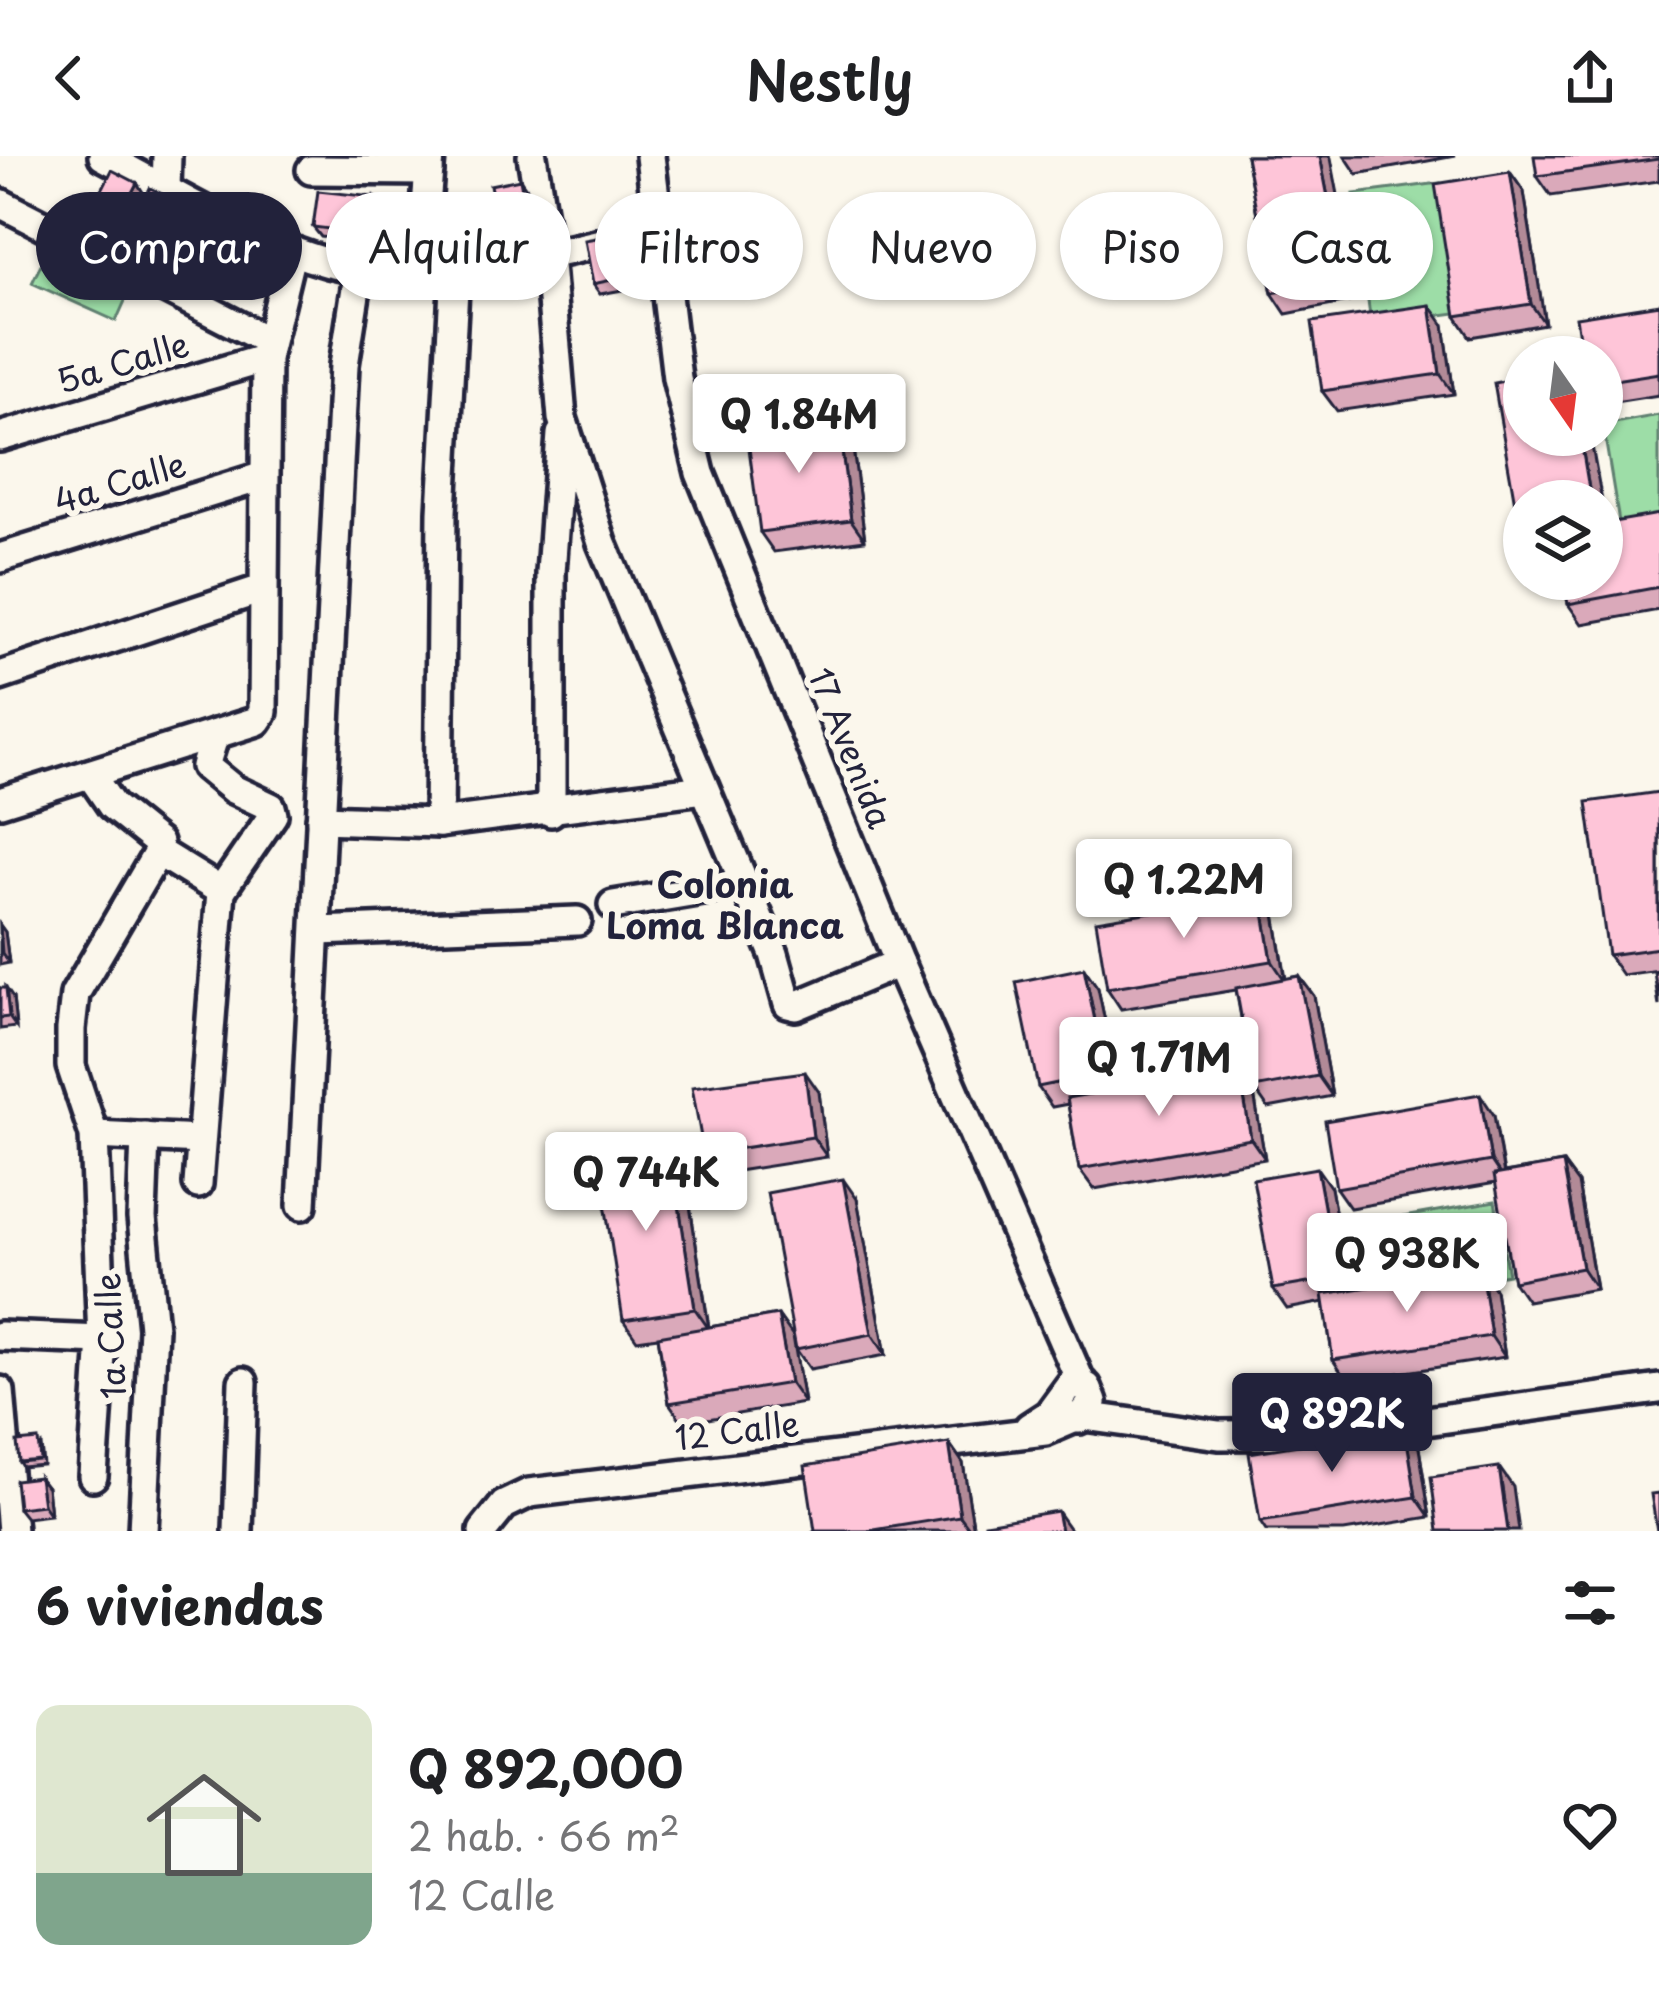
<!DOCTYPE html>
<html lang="es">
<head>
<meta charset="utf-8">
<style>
  :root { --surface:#fff; --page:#f6f6f6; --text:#202124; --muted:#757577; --line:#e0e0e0; --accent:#22223b }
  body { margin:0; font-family:"Playpen Sans",sans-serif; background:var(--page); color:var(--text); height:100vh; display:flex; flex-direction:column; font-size:45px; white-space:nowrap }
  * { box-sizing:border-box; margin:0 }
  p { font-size:39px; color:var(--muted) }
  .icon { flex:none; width:66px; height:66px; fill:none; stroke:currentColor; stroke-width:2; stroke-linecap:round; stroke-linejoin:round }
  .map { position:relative; height:1375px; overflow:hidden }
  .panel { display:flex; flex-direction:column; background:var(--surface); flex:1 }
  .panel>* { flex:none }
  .guide { position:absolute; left:36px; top:36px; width:1587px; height:108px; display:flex; gap:24px }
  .needle { width:78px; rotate:166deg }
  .controls { position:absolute; left:1503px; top:180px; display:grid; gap:24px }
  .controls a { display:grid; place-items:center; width:120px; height:120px; border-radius:50%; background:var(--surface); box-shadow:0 3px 9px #0004; font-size:60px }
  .price { position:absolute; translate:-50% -102px; padding:0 27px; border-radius:12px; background:#fff; color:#222; font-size:39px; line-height:78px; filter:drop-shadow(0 3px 6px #0008) }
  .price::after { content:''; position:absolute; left:50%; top:72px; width:36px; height:27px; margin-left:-18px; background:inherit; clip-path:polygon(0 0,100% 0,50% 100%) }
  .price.on { background:var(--accent); color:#fff }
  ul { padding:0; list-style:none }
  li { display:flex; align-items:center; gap:36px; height:300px; padding:0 36px }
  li+li { border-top:3px solid var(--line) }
  li span { display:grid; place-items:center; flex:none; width:336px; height:240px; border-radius:24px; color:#555 }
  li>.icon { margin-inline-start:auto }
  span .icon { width:144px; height:144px; fill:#fffc; stroke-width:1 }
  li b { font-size:51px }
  h2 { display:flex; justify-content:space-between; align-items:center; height:144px; padding:0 36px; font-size:51px }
  .tag { padding:0 42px; border-radius:54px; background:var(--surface); box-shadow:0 3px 9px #0004; font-size:42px; line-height:108px }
  .tag.on { background:var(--accent); color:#fff }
  header { display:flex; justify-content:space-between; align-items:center; height:156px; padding:0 36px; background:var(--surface); font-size:54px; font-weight:600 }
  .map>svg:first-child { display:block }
  .green { fill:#9ddda7; stroke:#608071; stroke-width:3 }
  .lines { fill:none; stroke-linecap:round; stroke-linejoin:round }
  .minor-casing { stroke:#22223b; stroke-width:36 }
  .minor { stroke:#fbf7ec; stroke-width:27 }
  .wall { fill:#daa9ba; stroke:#22223b; stroke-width:3 }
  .shaded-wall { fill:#b28a97; stroke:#22223b; stroke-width:3 }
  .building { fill:#fec5d8; stroke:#22223b; stroke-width:3 }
  .labels { text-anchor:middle; stroke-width:12; stroke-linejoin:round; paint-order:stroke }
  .street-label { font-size:33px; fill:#22223b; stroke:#fbf7ec }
  .neighbourhood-label { font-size:36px; font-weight:bold; fill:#22223b; stroke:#fbf7ec }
</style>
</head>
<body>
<header><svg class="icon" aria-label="back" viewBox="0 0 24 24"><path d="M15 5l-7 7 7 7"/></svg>Nestly<svg class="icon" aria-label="share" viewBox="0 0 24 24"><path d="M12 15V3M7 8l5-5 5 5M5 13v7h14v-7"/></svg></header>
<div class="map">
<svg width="1659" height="1375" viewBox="0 0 1659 1375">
  <rect width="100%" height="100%" fill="#fbf7ec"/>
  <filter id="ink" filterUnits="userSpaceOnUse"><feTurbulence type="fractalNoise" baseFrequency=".00833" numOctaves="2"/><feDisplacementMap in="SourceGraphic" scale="24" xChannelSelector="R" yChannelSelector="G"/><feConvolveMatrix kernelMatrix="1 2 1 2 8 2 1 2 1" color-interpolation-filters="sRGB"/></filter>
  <g filter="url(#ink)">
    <g class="green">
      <path d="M 1440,27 L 1456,157 L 1371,168 L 1354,38 Z"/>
      <path d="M 53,83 L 136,120 L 116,165 L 32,127 Z"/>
      <path d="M 1659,259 L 1659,372 L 1621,378 L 1603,269 Z"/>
      <path d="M 1495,1045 L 1508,1118 L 1375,1141 L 1363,1068 Z"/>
    </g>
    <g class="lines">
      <defs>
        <g id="minor">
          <path d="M 103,0 C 174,37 251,86 329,107 C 435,135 554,96 658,74"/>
          <path d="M 532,0 L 548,97 L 562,262 L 602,387 L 774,798 L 788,848 L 796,850 L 899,807"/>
          <path d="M 650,0 L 677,222 L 700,317 L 899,807 L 1082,1229"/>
          <path d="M 311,14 L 429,15"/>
          <path d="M 166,32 L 167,0"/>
          <path d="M 0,47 L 268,185"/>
          <path d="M 421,115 L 430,0"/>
          <path d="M 0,281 L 266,202"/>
          <path d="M 0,402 L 261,321"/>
          <path d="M 0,520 L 262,433"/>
          <path d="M 215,578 L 205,610 L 233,633 L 271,651 L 273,659 L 221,735"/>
          <path d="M 90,618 L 112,650 L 158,687 L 158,696 L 75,838 L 71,873 L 71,910 L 94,979 L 102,1184"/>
          <path d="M 0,646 L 257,565 L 263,556 L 266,202 L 292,94"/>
          <path d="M 551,656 L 551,417 L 561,278"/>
          <path d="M 321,663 L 439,667 L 704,633"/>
          <path d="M 439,667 L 442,356 L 455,114"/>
          <path d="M 158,696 L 221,735 L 198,1028"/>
          <path d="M 613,749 L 745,727"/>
          <path d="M 319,775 L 577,765"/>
          <path d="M 94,979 L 201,984"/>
          <path d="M 302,1049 L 344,209 L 359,113"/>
          <path d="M 0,1180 L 102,1184 L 93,1320"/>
          <path d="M 0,1235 L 12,1375"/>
          <path d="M 1084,1260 L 1219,1279 L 1331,1278 L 1659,1233"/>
          <path d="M 1029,1271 L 1049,1258 L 1071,1228 L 1087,1231 L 1093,1246 L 1079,1263 L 1066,1260 L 1058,1248"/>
          <path d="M 143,1375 L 153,1172 L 142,1062 L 145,981"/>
          <path d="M 238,1375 L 243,1226"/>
          <path d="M 483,1375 L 504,1349 L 529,1337 L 1045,1275 L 1073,1263"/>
        </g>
      </defs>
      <use href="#minor" class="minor-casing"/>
      <use href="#minor" class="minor"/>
    </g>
    <g class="wall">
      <path d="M 1246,0 L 1330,0 L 1358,144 L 1286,158 L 1272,137 Z"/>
      <path d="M 1345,0 L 1455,0 L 1357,18 Z"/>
      <path d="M 1659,0 L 1659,25 L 1551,40 L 1537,20 Z"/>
      <path d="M 1510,16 L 1524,36 L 1545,168 L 1470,181 L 1456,160 Z"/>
      <path d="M 137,27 L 144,38 L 116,92 L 91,79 L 84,69 Z"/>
      <path d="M 527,33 L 536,77 L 506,83 L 499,72 Z"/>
      <path d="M 381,51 L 377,88 L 321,81 L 313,71 Z"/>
      <path d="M 186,56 L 166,95 L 139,81 L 131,71 Z"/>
      <path d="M 613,79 L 620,89 L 628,133 L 600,138 L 593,128 Z"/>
      <path d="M 260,85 L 267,95 L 261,130 L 218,108 L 211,98 Z"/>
      <path d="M 1659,148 L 1659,239 L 1602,248 L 1602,201 Z"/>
      <path d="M 1444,169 L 1454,238 L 1337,255 L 1322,235 Z"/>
      <path d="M 838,265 L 852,285 L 865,384 L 774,396 L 760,376 Z"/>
      <path d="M 1659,358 L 1659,454 L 1582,468 L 1568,448 Z"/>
      <path d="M 1659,636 L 1659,814 L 1622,819 L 1608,799 Z"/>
      <path d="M 1275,758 L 1286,823 L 1299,820 L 1314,840 L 1332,940 L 1268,952 L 1254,932 L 1236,834 L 1121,853 L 1107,832 Z"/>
      <path d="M 0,769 L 5,776 L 9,807 L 0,809 Z"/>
      <path d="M 1084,812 L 1098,832 L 1119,933 L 1239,912 L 1253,932 L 1265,1003 L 1094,1033 L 1079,1013 L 1068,948 L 1052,951 L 1038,931 Z"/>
      <path d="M 0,832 L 13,842 L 16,871 L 0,873 Z"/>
      <path d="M 819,936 L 827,1001 L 718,1018 L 704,998 Z"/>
      <path d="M 1494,959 L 1504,1017 L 1563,1007 L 1578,1027 L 1596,1133 L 1527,1145 L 1513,1125 L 1496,1027 L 1350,1052 L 1336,1032 Z"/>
      <path d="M 670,991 L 684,1011 L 709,1171 L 778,1159 L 793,1180 L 804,1247 L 683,1267 L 669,1247 L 658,1181 L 637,1184 L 623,1164 Z"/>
      <path d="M 1331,1032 L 1349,1134 L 1481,1114 L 1495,1134 L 1505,1201 L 1347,1225 L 1333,1204 L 1324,1146 L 1287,1153 L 1273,1133 Z"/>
      <path d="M 857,1043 L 886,1199 L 810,1213 L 796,1193 Z"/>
      <path d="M 949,1287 L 963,1307 L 974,1375 L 815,1375 Z"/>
      <path d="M 41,1289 L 43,1309 L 22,1311 L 19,1306 Z"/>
      <path d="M 1419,1292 L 1430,1361 L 1344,1375 L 1266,1375 L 1260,1366 Z"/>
      <path d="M 39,1321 L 47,1331 L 50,1359 L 26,1362 L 18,1352 Z"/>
    </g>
    <g class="shaded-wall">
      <path d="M 1320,0 L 1330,0 L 1331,2 L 1358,144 L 1344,124 Z"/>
      <path d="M 1510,16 L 1524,36 L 1545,168 L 1531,148 Z"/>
      <path d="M 520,23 L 527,33 L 536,77 L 528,66 Z"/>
      <path d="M 137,27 L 144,38 L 116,92 L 109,81 Z"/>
      <path d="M 374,41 L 381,51 L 377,88 L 370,78 Z"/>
      <path d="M 178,46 L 186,56 L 166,95 L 159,84 Z"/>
      <path d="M 613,79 L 620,89 L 628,133 L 621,122 Z"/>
      <path d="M 260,85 L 267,95 L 261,130 L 254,119 Z"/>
      <path d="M 1430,149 L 1444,169 L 1454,238 L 1440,218 Z"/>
      <path d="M 838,265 L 852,285 L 865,384 L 851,364 Z"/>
      <path d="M 1580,279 L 1590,279 L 1602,345 L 1591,345 Z"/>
      <path d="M 1261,738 L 1275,758 L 1286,826 L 1272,805 Z"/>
      <path d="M 0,769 L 5,776 L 9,807 L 2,797 Z"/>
      <path d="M 1084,812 L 1098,832 L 1120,937 L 1106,917 Z"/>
      <path d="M 1299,820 L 1314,840 L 1332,940 L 1318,920 Z"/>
      <path d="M 6,832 L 13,842 L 16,871 L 9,861 Z"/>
      <path d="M 1239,912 L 1253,932 L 1265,1003 L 1251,983 Z"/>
      <path d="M 805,916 L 819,936 L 827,1001 L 813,981 Z"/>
      <path d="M 1480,938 L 1494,959 L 1505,1026 L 1491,1005 Z"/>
      <path d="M 670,991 L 684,1011 L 709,1173 L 695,1153 Z"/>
      <path d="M 1563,1007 L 1578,1027 L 1596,1133 L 1582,1112 Z"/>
      <path d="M 1317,1012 L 1331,1032 L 1351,1142 L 1337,1122 Z"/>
      <path d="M 843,1023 L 857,1043 L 886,1199 L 872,1178 Z"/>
      <path d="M 1481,1114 L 1495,1134 L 1505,1201 L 1491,1180 Z"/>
      <path d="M 778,1159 L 793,1180 L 804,1247 L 790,1227 Z"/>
      <path d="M 1405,1272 L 1419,1292 L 1430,1361 L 1416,1341 Z"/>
      <path d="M 949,1287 L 963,1307 L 974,1375 L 971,1375 L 960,1360 Z"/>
      <path d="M 1499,1311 L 1513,1331 L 1519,1375 L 1508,1375 Z"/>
      <path d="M 39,1321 L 47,1331 L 50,1359 L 43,1349 Z"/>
      <path d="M 1057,1355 L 1071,1375 L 1061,1375 Z"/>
    </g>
    <g class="building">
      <path d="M 1246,0 L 1320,0 L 1344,124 L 1272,137 Z"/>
      <path d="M 1534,0 L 1659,0 L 1659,3 L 1537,20 Z"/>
      <path d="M 112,14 L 137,27 L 109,81 L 84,69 Z"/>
      <path d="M 1510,16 L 1531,148 L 1456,160 L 1435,28 Z"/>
      <path d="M 520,23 L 528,66 L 499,72 L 490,29 Z"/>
      <path d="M 150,32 L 178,46 L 159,84 L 131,71 Z"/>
      <path d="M 318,35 L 374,41 L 370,78 L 313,71 Z"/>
      <path d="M 227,68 L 260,85 L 254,119 L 211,98 Z"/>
      <path d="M 613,79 L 621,122 L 593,128 L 585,84 Z"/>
      <path d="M 1659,148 L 1659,217 L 1602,226 L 1602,201 L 1582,201 L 1576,161 Z"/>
      <path d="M 1430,149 L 1440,218 L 1322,235 L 1312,166 Z"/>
      <path d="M 1524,221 L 1524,279 L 1580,279 L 1591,345 L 1524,345 L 1524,358 L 1517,359 L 1494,227 Z"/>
      <path d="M 838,265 L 851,364 L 760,376 L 747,277 Z"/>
      <path d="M 1659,358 L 1659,431 L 1568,448 L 1563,423 L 1602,423 L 1602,368 Z"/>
      <path d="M 1659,636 L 1659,792 L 1608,799 L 1587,646 Z"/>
      <path d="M 1261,738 L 1272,805 L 1107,832 L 1096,765 Z"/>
      <path d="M 1084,812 L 1106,917 L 1038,931 L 1016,826 Z"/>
      <path d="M 1654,816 L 1659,816 L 1659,850 Z"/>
      <path d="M 1299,820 L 1318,920 L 1254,932 L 1236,832 Z"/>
      <path d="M 0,832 L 6,832 L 9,861 L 0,862 Z"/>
      <path d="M 1239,912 L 1251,983 L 1079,1013 L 1067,942 Z"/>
      <path d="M 805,916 L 813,981 L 704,998 L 692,931 Z"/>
      <path d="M 1480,938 L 1491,1005 L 1336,1032 L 1325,965 Z"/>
      <path d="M 670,991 L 695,1153 L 623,1164 L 598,1002 Z"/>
      <path d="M 1563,1007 L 1582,1112 L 1513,1125 L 1494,1019 Z"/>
      <path d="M 1317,1012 L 1337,1122 L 1273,1133 L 1253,1023 Z"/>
      <path d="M 843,1023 L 872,1178 L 796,1193 L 767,1037 Z"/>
      <path d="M 1481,1114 L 1491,1180 L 1333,1204 L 1323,1138 Z"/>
      <path d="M 778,1159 L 790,1227 L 669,1247 L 658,1180 Z"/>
      <path d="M 1405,1272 L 1416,1341 L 1260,1366 L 1249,1297 Z"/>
      <path d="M 38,1284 L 40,1304 L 19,1306 L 17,1286 Z"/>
      <path d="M 949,1287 L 960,1360 L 868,1375 L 815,1375 L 805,1310 Z"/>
      <path d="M 1499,1311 L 1508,1375 L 1438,1375 L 1431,1321 Z"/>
      <path d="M 39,1321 L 43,1349 L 18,1352 L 15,1324 Z"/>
      <path d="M 1659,1337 L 1659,1375 L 1657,1375 L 1651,1338 Z"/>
      <path d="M 1057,1355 L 1061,1375 L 986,1375 L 985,1367 Z"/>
    </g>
  </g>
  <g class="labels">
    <g class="street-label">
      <text transform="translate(123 207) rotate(-17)" y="12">5a Calle</text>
      <text transform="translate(120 327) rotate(-17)" y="12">4a Calle</text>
      <text transform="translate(850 592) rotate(68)" y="12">17 Avenida</text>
      <text transform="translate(111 1180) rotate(-93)" y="12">1a Calle</text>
      <text transform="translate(737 1275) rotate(-7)" y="12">12 Calle</text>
    </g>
    <g class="neighbourhood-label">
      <text x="725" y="742">Colonia<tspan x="725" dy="41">Loma Blanca</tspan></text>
    </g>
  </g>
</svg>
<div class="controls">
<a><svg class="needle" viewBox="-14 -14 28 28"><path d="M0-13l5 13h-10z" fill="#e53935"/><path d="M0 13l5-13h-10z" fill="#757577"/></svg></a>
<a><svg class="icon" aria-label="layers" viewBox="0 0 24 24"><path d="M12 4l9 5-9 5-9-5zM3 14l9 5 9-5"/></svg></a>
</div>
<b class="price" style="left:799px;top:320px">Q 1.84M</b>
<b class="price" style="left:1184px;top:785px">Q 1.22M</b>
<b class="price" style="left:1159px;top:963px">Q 1.71M</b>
<b class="price" style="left:646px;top:1078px">Q 744K</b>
<b class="price" style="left:1407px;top:1159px">Q 938K</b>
<b class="price on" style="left:1332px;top:1319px">Q 892K</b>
<div class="guide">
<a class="tag on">Comprar</a>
<a class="tag">Alquilar</a>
<a class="tag">Filtros</a>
<a class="tag">Nuevo</a>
<a class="tag">Piso</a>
<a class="tag">Casa</a>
</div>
</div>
<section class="panel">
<h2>6 viviendas<svg class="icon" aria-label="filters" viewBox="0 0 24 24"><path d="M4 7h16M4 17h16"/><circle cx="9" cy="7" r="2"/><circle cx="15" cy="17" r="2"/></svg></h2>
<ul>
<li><span style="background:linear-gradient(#dfe7d0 70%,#7fa58c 0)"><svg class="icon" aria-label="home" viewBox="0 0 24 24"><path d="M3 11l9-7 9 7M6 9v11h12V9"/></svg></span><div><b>Q 892,000</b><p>2 hab. · 66 m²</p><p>12 Calle</p></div><svg class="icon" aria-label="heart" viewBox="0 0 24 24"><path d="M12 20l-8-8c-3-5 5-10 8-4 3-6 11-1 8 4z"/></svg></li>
</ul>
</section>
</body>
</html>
